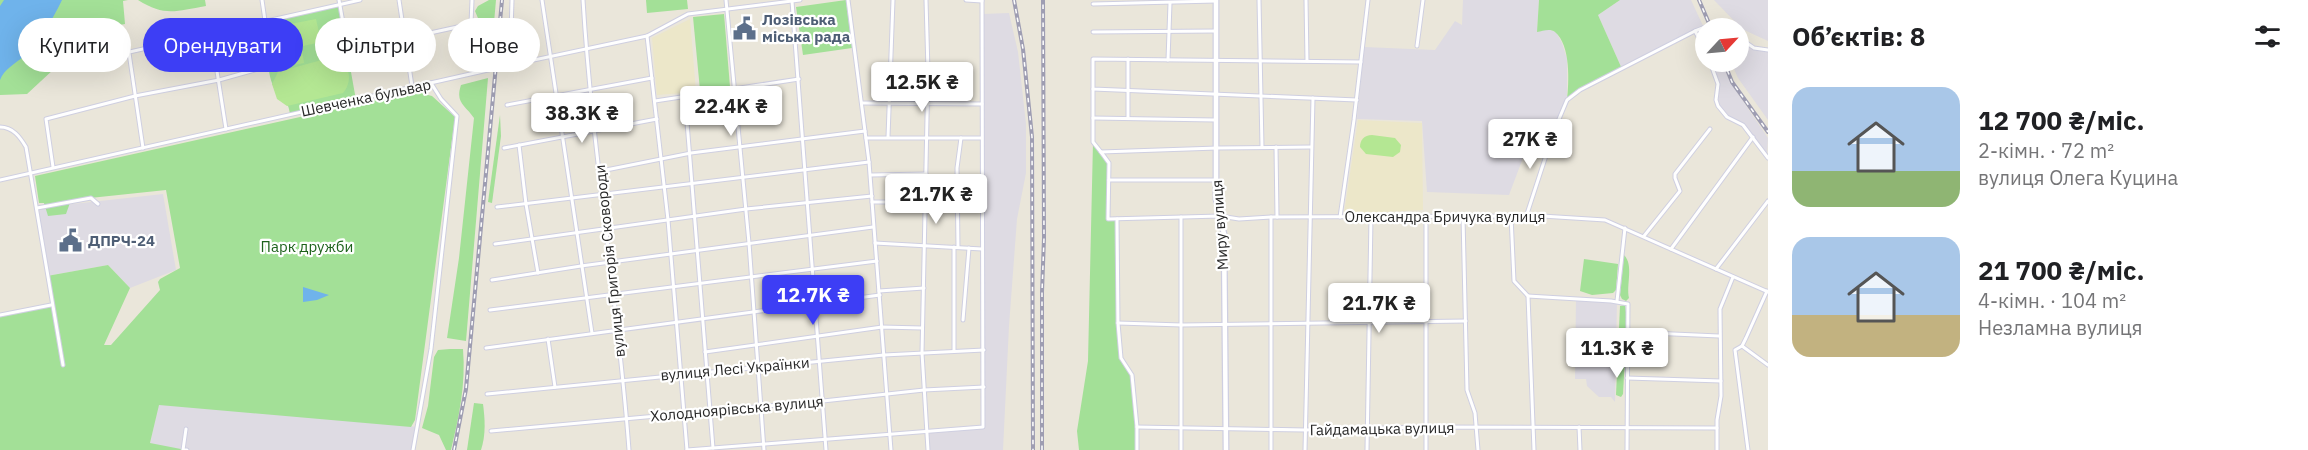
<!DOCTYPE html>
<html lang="uk">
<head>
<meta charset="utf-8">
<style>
  :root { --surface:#fff; --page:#f6f6f6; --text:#202124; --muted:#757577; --accent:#3d3ef5 }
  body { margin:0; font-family:"IBM Plex Sans",sans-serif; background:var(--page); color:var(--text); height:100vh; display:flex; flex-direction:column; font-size:22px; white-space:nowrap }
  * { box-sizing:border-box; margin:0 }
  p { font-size:20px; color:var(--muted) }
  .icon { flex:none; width:33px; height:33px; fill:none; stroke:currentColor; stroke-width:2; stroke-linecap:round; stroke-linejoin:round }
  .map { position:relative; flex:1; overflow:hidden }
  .details { display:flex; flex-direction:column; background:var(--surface); width:540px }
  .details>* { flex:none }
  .banner { position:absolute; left:18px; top:18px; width:570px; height:54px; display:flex; gap:12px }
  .needle { width:39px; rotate:64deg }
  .controls { position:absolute; left:1695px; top:18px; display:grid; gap:12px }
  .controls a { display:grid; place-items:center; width:54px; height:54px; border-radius:50%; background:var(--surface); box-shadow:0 6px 24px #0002; font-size:30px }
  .price { position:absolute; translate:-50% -51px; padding:0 14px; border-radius:6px; background:#fff; color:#222; font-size:20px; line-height:39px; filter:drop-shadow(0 2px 3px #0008) }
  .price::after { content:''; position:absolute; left:50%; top:36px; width:18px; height:14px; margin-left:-9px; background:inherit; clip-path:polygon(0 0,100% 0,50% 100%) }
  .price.active { background:var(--accent); color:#fff }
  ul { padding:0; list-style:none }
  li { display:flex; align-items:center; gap:18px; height:150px; padding:0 24px }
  li span { display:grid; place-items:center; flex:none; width:168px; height:120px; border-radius:18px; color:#555 }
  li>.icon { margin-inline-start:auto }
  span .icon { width:72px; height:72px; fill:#fffc; stroke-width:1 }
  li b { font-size:26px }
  h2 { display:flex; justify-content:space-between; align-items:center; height:72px; padding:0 24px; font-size:26px }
  .chip { padding:0 21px; border-radius:27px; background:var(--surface); box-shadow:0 6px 24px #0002; font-size:21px; line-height:54px }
  .chip.active { background:var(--accent); color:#fff }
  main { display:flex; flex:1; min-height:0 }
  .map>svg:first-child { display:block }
  .industrial { fill:#dedbe3 }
  .education { fill:#ece7c9 }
  .green { fill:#a3e097 }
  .pitch { fill:#b4e793 }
  .water { fill:#6fb3eb }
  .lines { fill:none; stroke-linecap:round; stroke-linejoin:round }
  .street-casing { stroke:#cfcfe1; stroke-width:5 }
  .secondary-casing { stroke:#cfcfe1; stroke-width:7 }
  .street { stroke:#fff; stroke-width:3 }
  .secondary { stroke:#fff; stroke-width:4.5 }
  .rail-casing { stroke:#9e9db2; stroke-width:4 }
  .rail { stroke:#fff; stroke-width:1.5; stroke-dasharray:4.5; stroke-linecap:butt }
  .street-bridge-casing { stroke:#cfcfe1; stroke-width:5; stroke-linecap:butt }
  .street-bridge { stroke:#fff; stroke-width:3 }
  .labels { text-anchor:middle; stroke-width:4.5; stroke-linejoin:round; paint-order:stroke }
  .service-label { font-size:15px; font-weight:bold; fill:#4e5e75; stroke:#fff; text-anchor:start }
  .street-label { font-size:15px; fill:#282828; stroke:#fff }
  .park-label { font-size:15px; fill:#1d621b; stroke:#fff }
</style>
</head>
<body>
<main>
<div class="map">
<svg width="1768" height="450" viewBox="0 0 1768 450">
  <rect width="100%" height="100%" fill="#eae6da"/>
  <g class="industrial">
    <path d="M 1463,0 L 1539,0 L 1537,32 L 1548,29 L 1556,32 L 1562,43 L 1567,59 L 1567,100 L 1554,131 L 1534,129 L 1509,195 L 1427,192 L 1422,121 L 1357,119 L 1364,47 L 1435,50 L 1455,21 L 1462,25 Z"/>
    <path d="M 1620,0 L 1691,0 L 1704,28 L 1622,69 L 1598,15 Z"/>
    <path d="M 1714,0 L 1768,0 L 1768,41 L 1742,29 Z"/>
    <path d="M 1009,13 L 1018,52 L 1026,124 L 1026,173 L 1017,219 L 1009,326 L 1003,450 L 928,450 L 927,431 L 983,427 L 982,14 Z"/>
    <path d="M 1739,37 L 1754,48 L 1768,51 L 1768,120 L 1738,78 L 1731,62 L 1738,62 Z"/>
    <path d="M 1722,63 L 1730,82 L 1768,138 L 1767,156 L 1743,125 L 1722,112 L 1716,100 L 1718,88 L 1713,67 Z"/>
    <path d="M 163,194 L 176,270 L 130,288 L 108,265 L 47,276 L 37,208 Z"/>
    <path d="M 1576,298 L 1617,301 L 1615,402 L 1611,397 L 1599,397 L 1587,386 L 1586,379 L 1575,379 Z"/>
    <path d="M 160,398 L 418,427 L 413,450 L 183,450 L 150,444 Z"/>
  </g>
  <g class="education">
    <path d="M 690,19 L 696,92 L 657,95 L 652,38 Z"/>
    <path d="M 1358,120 L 1422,123 L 1423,210 L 1344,214 Z"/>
  </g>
  <g class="green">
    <path d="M 0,0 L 128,0 L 123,1 L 125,24 L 91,30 L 70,25 L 54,69 L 27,94 L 0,95 Z"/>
    <path d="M 138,0 L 205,0 L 206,6 C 176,11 165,17 138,0 Z"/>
    <path d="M 489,0 L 496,0 L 490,68 L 479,69 L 477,61 L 480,45 L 475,37 L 476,29 L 480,23 L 475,11 L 478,6 Z"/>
    <path d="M 646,0 L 687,0 L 688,9 L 647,13 Z"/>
    <path d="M 846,0 L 852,48 L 803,55 L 796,7 Z"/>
    <path d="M 1539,0 L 1620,0 L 1598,15 L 1622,69 L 1580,90 L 1567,100 C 1569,83 1571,45 1555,32 C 1550,28 1543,31 1537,32 Z"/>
    <path d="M 339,5 L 356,100 L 290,114 C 288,99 283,102 276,91 C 265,75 267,40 266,21 Z"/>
    <path d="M 724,14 L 730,87 L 700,90 L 693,17 Z"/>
    <path d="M 488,78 L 466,341 L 447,338 L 459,258 L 474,118 C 465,105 455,103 461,85 Z"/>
    <path d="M 416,87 L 420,92 L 428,90 L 428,95 L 432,96 L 455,117 L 415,420 L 411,427 L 159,405 L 150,443 L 186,450 L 0,450 L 0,315 L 52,305 L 47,276 L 108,265 L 130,288 L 104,345 L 111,345 L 160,290 L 158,282 L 160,279 L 180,268 L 166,190 L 71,200 L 66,214 L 48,216 L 44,203 L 39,203 L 35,176 L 399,95 Z"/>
    <path d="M 500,115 L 501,136 L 492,203 L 488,202 Z"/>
    <path d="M 1093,142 L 1108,160 L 1108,218 L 1117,219 L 1118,323 L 1121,358 L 1132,375 L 1137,427 L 1137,450 L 1079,450 L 1077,431 L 1088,361 Z"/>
    <path d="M 1624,255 C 1634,265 1626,285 1629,298 L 1626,301 L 1622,299 L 1620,295 Z"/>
    <path d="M 1584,259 L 1618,264 L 1616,290 L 1613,293 L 1592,295 L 1580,291 Z"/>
    <path d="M 1625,305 L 1627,320 L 1623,394 L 1621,397 L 1616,395 L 1620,306 Z"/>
    <path d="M 450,349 L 463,349 C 466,384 459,417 451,450 L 446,450 L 439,435 L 422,428 L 428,406 L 434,357 L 438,350 Z"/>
    <path d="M 474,403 L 483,404 C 485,419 486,435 481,450 L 467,450 Z"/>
  </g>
  <g class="pitch">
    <path d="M 316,19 L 321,42 L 281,51 L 275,27 Z"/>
    <path d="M 302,51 L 304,63 L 283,67 L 281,55 Z"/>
    <path d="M 329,58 C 348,58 355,79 343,93 L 287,106 L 277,99 L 272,84 L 278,72 Z"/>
    <path d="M 1372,135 L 1395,138 L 1401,145 L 1400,152 L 1393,157 L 1366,154 L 1360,147 C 1360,140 1364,135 1372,135 Z"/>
  </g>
  <g class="water">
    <path d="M 4,0 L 62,0 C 52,21 40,40 24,56 C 15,64 4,69 0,80 L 0,6 Z"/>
    <path d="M 303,287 L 329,295 L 317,300 L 303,302 Z"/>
  </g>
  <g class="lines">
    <defs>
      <g id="street">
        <path d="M 339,0 L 348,51 L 471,24 L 472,0"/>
        <path d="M 399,0 L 412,86"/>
        <path d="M 542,0 L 592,333"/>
        <path d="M 583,0 C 592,150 618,300 629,450"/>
        <path d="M 726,0 L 749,243 L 764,450"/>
        <path d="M 848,0 L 869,162 L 891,450"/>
        <path d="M 926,0 L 928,71 L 922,353 L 928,450"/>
        <path d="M 966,0 L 982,1"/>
        <path d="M 1259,0 L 1262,147"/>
        <path d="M 1306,0 L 1307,61"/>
        <path d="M 792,1 L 826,450"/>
        <path d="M 1093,4 L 1216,1"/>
        <path d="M 1695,31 L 1706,51"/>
        <path d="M 1093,32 L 1216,31"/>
        <path d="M 211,33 L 226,129"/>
        <path d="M 647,36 L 668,220 L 687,450"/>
        <path d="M 1738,37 L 1754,48 L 1768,50"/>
        <path d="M 1417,46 L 1423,0"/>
        <path d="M 129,53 L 143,148"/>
        <path d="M 1168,60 L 1170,3"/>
        <path d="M 1710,62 L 1718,84 L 1716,100 L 1718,106 L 1727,117 L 1743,125 L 1768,158"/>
        <path d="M 510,65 L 512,0"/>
        <path d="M 501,67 L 647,36 L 688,14 L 800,0"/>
        <path d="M 54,69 L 360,0"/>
        <path d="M 1093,89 L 1093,142 L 1101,152 L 1217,148 L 1311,147"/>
        <path d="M 685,97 L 713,448"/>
        <path d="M 1357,100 L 1093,89 L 1093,59 L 1361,62"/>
        <path d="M 655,101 L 799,79"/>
        <path d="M 862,103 L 982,104"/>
        <path d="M 507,105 L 652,78"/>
        <path d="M 1128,117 L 1128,59"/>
        <path d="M 1093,118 L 1215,120"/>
        <path d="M 0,127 C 13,127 20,137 26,147 L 63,365"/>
        <path d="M 888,137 L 893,0"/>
        <path d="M 866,138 L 981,138"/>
        <path d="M 519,145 L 526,204 L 538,273"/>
        <path d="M 1276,147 L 1277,217"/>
        <path d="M 504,148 L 657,119"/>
        <path d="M 1101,152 L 1109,163 L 1108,219 L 1220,216 L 1239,219 L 1271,217 L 1542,216 L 1605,220 L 1768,292"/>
        <path d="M 53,167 L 46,119 L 135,96 L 219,80 L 269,66 L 269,48 L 262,0"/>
        <path d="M 601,171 L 691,153 L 865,131"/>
        <path d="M 871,175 L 926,174"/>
        <path d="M 0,180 L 488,70"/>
        <path d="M 1109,180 L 1217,180"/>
        <path d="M 872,202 L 926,202"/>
        <path d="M 497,207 L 869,162"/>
        <path d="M 37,208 L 91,198 L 98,204"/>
        <path d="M 1511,216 L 1514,281 L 1528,296 L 1534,450"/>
        <path d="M 1340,217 L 1354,120 L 1368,0"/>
        <path d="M 1463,217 L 1467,390 L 1475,413 L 1478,450"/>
        <path d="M 1526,217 L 1554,131 L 1567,100 L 1580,90 L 1695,31 L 1718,22 L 1727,28"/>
        <path d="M 1117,219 L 1118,323 L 1121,358 L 1132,375 L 1137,427 L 1137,450"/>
        <path d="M 1644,236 L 1680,191 L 1675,178 L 1675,174 L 1710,129"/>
        <path d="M 875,243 L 982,249"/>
        <path d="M 495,244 L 746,209 L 872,196"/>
        <path d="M 954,247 L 954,351"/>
        <path d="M 958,247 L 957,168 L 961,138"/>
        <path d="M 1671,249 L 1753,137"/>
        <path d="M 1716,269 L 1768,201"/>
        <path d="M 492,280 L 581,266 L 873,227"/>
        <path d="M 879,291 L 924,288"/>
        <path d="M 1528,296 L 1611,301 L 1628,304 L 1627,450"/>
        <path d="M 1369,297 L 1426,296"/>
        <path d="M 1617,301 L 1625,228"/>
        <path d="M 490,310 L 877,261"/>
        <path d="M 0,315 L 51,305"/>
        <path d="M 963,320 L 969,248"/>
        <path d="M 1118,323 L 1182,325 L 1466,321"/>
        <path d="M 1628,332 L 1719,336"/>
        <path d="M 548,339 L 555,387"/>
        <path d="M 1742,346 L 1768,365"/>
        <path d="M 486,348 L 880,295"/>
        <path d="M 705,352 L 882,327 L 922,328"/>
        <path d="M 1627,378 L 1721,381"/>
        <path d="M 487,394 L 884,355 L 984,350"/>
        <path d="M 1137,427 L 1305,430 L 1426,427 L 1717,428"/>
        <path d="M 1579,427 L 1580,450"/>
        <path d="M 186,429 L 183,450 L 187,450"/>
        <path d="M 491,431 L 823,401 L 924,390 L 984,387"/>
        <path d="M 413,450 L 431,349 L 457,116 L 441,99 L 431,83"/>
        <path d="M 687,450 L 983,427 L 982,0"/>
        <path d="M 1181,450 L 1181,217"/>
        <path d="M 1271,450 L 1271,217"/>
        <path d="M 1305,450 L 1313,98"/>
        <path d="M 1367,450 L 1371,218"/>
        <path d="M 1426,450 L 1426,218"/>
        <path d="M 1717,450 L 1717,420 L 1721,396 L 1720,309 L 1733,277"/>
        <path d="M 1748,450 L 1735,350 L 1742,346 L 1746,338 L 1767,291"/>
      </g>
      <path id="secondary" d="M 1216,0 L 1216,199 L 1224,234 L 1226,450"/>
    </defs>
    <use href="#street" class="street-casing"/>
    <use href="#secondary" class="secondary-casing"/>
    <use href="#street" class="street"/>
    <use href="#secondary" class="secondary"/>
    <defs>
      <g id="rail">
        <path d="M 1014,0 L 1023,49 L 1032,137 L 1033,450"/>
        <path d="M 1699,0 L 1711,28"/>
        <path d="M 1724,62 L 1732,82 L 1768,132"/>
        <path d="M 454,450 L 466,389 L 502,0"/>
        <path d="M 1042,450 L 1042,292 L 1044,238 L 1043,0"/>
      </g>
    </defs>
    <use href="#rail" class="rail-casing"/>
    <use href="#rail" class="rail"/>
    <defs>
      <path id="street-bridge" d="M 488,70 L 501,67"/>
    </defs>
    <use href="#street-bridge" class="street-bridge-casing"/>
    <use href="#street-bridge" class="street-bridge"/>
  </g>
  <defs>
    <symbol id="civic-bare" viewBox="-9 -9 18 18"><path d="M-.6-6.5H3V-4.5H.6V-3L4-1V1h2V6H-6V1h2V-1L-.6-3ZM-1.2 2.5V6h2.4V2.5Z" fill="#5c6f8a" stroke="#fff" stroke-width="2.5" paint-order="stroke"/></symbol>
  </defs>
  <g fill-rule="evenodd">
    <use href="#civic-bare" x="728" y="12" width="33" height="33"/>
    <use href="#civic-bare" x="54" y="224" width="33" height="33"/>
  </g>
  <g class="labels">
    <g class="service-label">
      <text x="762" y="25">Лозівська<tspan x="762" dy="17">міська рада</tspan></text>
      <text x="88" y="246">ДПРЧ-24</text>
    </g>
    <g class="street-label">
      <text transform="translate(366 98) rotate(-12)" y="5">Шевченка бульвар</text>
      <text x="1445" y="222">Олександра Бричука вулиця</text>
      <text transform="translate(1220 225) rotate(-94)" y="5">Миру вулиця</text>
      <text transform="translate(610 261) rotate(-96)" y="5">вулиця Григорія Сковороди</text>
      <text transform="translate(735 369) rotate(-5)" y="5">вулиця Лесі Українки</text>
      <text transform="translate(737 409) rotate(-5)" y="5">Холодноярівська вулиця</text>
      <text transform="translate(1382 429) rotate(-1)" y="5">Гайдамацька вулиця</text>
    </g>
    <g class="park-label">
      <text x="307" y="252">Парк дружби</text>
    </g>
  </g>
</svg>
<div class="controls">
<a><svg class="needle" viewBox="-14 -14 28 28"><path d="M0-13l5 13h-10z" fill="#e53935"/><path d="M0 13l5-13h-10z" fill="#757577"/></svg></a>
</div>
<b class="price" style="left:922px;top:113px">12.5K ₴</b>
<b class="price" style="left:731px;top:137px">22.4K ₴</b>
<b class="price" style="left:582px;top:144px">38.3K ₴</b>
<b class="price" style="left:1530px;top:170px">27K ₴</b>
<b class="price" style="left:936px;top:225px">21.7K ₴</b>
<b class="price active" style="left:813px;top:326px">12.7K ₴</b>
<b class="price" style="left:1379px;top:334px">21.7K ₴</b>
<b class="price" style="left:1617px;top:379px">11.3K ₴</b>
<div class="banner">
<a class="chip">Купити</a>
<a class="chip active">Орендувати</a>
<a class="chip">Фільтри</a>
<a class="chip">Нове</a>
</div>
</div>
<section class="details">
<h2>Об’єктів: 8<svg class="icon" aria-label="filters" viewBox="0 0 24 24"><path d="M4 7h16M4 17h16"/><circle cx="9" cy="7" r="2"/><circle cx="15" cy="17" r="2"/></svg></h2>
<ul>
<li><span style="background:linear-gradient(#a9c7e8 70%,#8fb573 0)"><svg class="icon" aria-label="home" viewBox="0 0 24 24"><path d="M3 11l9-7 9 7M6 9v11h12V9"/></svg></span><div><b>12 700 ₴/міс.</b><p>2-кімн. · 72 m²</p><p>вулиця Олега Куцина</p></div></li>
<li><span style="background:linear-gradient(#a9c7e8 65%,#c2b280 0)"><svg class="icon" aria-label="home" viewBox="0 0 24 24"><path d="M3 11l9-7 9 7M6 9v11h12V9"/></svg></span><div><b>21 700 ₴/міс.</b><p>4-кімн. · 104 m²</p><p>Незламна вулиця</p></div></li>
</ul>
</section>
</main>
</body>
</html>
